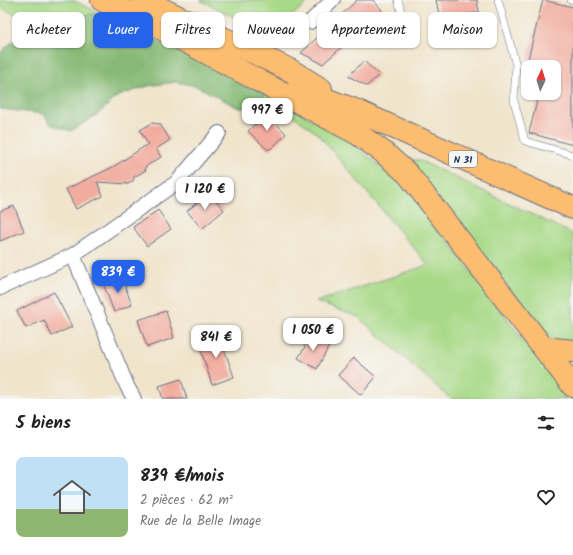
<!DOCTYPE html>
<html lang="fr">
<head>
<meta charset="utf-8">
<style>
  :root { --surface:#fff; --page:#f2f2f2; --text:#222; --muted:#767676; --line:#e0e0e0; --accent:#2563eb }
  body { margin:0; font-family:Kalam,sans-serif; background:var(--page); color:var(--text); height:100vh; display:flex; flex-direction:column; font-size:15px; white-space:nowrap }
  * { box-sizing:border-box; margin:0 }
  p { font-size:13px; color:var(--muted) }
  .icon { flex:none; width:22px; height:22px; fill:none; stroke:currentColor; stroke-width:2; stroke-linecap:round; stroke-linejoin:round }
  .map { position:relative; height:399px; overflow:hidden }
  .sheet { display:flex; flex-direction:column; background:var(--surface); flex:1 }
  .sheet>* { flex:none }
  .banner { position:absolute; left:12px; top:12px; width:549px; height:36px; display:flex; gap:8px }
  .needle { width:26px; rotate:4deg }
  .buttons { position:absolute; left:521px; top:60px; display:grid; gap:8px }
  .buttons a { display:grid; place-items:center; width:40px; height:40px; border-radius:8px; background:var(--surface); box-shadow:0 1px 3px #0004; font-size:20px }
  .price { position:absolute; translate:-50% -34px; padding:0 9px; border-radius:8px; background:#fff; color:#222; font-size:13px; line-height:26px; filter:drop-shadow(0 1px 2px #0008) }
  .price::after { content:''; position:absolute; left:50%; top:24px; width:12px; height:9px; margin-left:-6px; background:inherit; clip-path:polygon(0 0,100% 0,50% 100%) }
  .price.on { background:var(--accent); color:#fff }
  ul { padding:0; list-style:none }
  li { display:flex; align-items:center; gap:12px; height:100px; padding:0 16px }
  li+li { border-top:1px solid var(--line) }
  li span { display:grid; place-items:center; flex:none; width:112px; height:80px; border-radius:8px; color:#555 }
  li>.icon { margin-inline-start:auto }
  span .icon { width:48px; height:48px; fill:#fffc; stroke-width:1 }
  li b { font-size:17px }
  h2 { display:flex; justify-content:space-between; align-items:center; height:48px; padding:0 16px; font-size:17px }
  .pill { padding:0 14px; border-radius:8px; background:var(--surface); box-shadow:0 1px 3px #0004; font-size:14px; line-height:36px }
  .pill.on { background:var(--accent); color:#fff }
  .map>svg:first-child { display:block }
  .green { fill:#a8d987; stroke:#628472 }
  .forest { fill:#86b974; stroke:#507469 }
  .building { fill:#f2ac9f }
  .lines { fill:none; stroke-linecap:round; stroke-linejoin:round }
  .service-casing { stroke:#666e84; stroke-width:8 }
  .minor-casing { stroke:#666e84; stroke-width:16 }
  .primary-casing { stroke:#666e84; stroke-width:24 }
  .service { stroke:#fff; stroke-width:7 }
  .minor { stroke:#fff; stroke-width:14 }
  .primary { stroke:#fcbd6f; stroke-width:22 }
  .labels { text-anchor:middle; stroke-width:3; stroke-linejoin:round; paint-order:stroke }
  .shield { fill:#f6f6f2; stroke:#5d6b8a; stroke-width:1 }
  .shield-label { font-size:10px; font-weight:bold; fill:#1b2f5e }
</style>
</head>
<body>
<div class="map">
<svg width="573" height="399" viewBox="0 0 573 399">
  <rect width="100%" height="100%" fill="#f6f6f2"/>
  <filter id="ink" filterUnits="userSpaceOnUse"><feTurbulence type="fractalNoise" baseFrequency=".025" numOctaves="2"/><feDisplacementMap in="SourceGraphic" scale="8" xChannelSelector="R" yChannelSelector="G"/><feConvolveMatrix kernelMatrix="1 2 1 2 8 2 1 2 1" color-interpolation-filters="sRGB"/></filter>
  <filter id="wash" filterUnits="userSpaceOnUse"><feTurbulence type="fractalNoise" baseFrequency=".012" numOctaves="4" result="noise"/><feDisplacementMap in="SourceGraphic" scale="16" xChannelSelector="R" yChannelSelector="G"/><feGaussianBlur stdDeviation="0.9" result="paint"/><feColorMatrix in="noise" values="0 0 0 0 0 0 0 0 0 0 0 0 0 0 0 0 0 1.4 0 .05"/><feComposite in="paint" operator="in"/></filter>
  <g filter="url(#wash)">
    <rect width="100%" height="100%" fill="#f0e4cb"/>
    <g class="green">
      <path d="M 0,0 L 72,0 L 100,13 L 33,23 L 0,7 Z"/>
      <path d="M 200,0 L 310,0 L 270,35 Z"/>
      <path d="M 264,92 L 353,143 L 412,194 L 564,393 L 566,399 L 451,399 L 358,317 L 316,302 L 428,265 L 319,135 L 286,110 L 274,107 L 257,122 L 251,108 L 263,100 Z"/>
      <path d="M 413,160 L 419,160 L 573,234 L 573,344 L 552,340 L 522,311 L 422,180 Z"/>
    </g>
    <path class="forest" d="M 100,13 L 264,92 L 263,100 L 251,108 L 239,108 L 196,86 L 176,82 L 148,86 L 118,96 L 98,114 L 71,131 L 51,125 L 43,114 L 0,109 L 0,53 L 33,23 Z"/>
    <g id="blocks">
      <g class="building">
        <path d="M 357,0 L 373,0 L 382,10 L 323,64 L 301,53 Z"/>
        <path d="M 436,0 L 477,0 L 479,12 L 453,18 L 455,25 L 442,28 Z"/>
        <path d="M 543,0 L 573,7 L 573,145 L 529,133 L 539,93 L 554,93 L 554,67 L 526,67 Z"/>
        <path d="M 364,61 L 379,75 L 367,86 L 348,76 Z"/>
        <path d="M 267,113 L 286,134 L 271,149 L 270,148 L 268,150 L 248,131 Z"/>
        <path d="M 152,123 L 160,124 L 170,140 L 156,149 L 161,157 L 145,167 L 146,170 L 134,177 L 133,181 L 128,184 L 97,182 L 103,196 L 76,209 L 66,189 L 113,167 L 148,144 L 140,130 Z"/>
        <path d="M 209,193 L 224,210 L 202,229 L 187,211 Z"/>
        <path d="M 14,206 L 24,231 L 0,241 L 0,211 Z"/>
        <path d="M 158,210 L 171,229 L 147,246 L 133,227 Z"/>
        <path d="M 121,276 L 132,305 L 114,312 L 103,283 Z"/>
        <path d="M 54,292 L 72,327 L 52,336 L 44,320 L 26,328 L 17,311 Z"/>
        <path d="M 166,311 L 174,338 L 147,347 L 138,320 Z"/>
        <path d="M 219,334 L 234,377 L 212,385 L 198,341 Z"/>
        <path d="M 314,338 L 329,346 L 317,369 L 298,358 L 305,347 L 302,340 Z"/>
        <path d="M 354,358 L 376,377 L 361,395 L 338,375 Z"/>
        <path d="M 181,379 L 187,399 L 163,399 L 159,386 Z"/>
      </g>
    </g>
  </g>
  <g filter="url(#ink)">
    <use href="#blocks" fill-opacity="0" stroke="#666e84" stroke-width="1"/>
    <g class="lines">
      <defs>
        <g id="service">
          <path d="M 398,0 L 404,22 L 416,35"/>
          <path d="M 498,0 L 516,65 L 514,101 L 525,141 L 573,155"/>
          <path d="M 571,0 L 573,0"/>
        </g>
        <g id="minor">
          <path d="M 310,22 L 333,0"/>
          <path d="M 73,255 L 127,386 L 134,399"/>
          <path d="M 0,288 L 73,255 L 177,182 L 219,133"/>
        </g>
        <g id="primary">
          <path d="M 102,0 L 166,30"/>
          <path d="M 143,0 L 290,70 L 321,89"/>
          <path d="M 153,24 L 358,134 L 383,152 L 408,174 L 573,386"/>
          <path d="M 298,89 L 355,110 L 573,208"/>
          <path d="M 544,348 L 573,351"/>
        </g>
      </defs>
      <use href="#service" class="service-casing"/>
      <use href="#minor" class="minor-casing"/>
      <use href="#primary" class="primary-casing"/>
      <use href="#service" class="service"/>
      <use href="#minor" class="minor"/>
      <use href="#primary" class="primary"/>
    </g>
  </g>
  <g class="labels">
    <rect class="shield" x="449" y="151" width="28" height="16" rx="3"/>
    <g class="shield-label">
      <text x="463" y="163">N 31</text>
    </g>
  </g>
</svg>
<div class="buttons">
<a><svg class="needle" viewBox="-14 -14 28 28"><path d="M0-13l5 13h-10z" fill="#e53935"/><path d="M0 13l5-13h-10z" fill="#767676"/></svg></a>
</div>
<b class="price" style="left:267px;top:132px">997 €</b>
<b class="price" style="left:205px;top:211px">1 120 €</b>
<b class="price on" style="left:118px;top:294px">839 €</b>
<b class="price" style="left:313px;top:352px">1 050 €</b>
<b class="price" style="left:216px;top:359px">841 €</b>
<div class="banner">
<a class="pill">Acheter</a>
<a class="pill on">Louer</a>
<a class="pill">Filtres</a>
<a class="pill">Nouveau</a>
<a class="pill">Appartement</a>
<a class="pill">Maison</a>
</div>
</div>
<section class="sheet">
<h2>5 biens<svg class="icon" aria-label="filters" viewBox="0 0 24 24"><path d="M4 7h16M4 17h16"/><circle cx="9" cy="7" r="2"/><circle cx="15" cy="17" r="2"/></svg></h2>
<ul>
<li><span style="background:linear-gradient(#bfe0f5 65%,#8fb573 0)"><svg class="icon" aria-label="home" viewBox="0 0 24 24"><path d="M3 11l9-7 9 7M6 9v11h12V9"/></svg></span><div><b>839 €/mois</b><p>2 pièces · 62 m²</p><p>Rue de la Belle Image</p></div><svg class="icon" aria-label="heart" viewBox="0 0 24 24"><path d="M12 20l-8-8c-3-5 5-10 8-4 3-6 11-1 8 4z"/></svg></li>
</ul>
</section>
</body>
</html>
